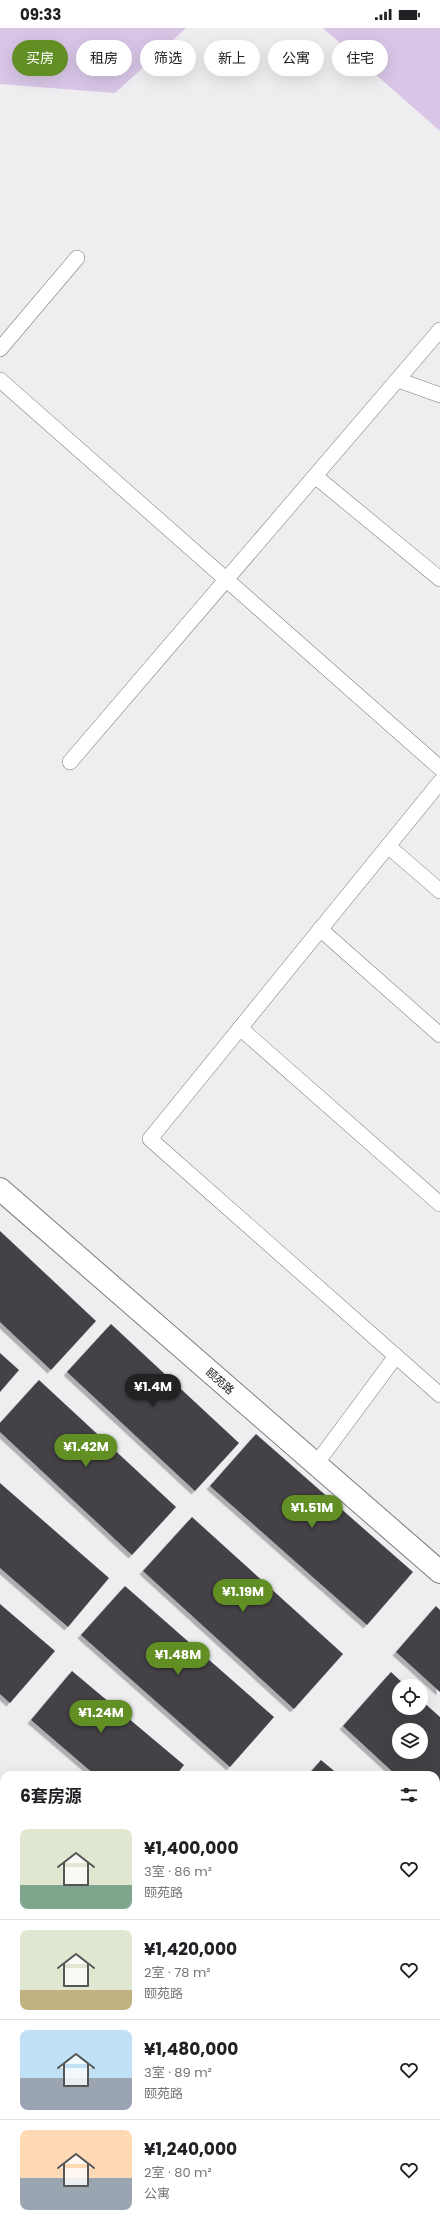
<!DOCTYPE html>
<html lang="zh">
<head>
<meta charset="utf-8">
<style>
  :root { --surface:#fff; --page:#f2f2f2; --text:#202124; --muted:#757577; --line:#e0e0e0; --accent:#618f24 }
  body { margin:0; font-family:Poppins,"Noto Sans SC",sans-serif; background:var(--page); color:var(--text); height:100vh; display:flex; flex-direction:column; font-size:15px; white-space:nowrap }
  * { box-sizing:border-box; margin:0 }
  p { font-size:13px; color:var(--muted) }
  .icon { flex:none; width:22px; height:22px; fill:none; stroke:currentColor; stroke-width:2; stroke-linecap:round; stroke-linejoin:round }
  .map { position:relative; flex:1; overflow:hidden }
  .side { position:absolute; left:0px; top:1743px; width:440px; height:456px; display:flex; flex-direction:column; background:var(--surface); border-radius:12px 12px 0 0; box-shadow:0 4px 16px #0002 }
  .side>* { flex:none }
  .guide { position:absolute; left:12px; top:12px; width:416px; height:36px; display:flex; gap:8px }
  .fabs { position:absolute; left:392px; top:1651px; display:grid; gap:8px }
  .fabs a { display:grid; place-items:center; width:36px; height:36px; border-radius:50%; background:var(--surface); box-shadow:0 4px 16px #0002; font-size:20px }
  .price { position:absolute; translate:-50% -34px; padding:0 9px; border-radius:14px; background:var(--accent); color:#fff; font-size:13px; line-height:26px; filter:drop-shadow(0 1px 2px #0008) }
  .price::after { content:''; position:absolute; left:50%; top:24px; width:12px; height:9px; margin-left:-6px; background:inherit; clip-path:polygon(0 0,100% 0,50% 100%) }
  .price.on { background:#222; color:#fff }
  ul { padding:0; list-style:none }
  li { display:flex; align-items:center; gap:12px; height:100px; padding:0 20px }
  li+li { border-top:1px solid var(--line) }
  li span { display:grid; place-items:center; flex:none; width:112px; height:80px; border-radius:8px; color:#555 }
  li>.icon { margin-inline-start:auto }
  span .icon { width:48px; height:48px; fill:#fffc; stroke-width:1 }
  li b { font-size:17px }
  h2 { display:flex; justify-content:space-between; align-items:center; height:48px; padding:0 20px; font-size:17px }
  .pill { padding:0 14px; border-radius:18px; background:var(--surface); box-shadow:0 4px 16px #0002; font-size:14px; line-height:36px }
  .pill.on { background:var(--accent); color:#fff }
  .status { display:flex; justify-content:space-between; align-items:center; height:28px; padding:0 20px; background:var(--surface); direction:ltr }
  .status svg { height:11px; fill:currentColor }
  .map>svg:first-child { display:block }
  .green { fill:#d9c6e7 }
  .building { fill:#444346; fill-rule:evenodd; filter:url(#shadow) }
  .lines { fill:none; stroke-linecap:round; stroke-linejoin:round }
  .service-casing { stroke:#7c7b7e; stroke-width:16 }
  .minor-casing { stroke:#7c7b7e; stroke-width:24 }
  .secondary-casing { stroke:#7c7b7e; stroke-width:24 }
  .service { stroke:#fff; stroke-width:15 }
  .minor { stroke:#fff; stroke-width:22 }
  .secondary { stroke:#fff; stroke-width:22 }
  .labels { text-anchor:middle; stroke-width:4; stroke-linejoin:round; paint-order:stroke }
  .street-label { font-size:11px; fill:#141315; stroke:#fff }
</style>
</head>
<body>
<div class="status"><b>09:33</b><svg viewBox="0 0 49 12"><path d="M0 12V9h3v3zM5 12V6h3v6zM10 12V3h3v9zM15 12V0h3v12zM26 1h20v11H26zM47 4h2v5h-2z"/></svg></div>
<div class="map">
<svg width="440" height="2199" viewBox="0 0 440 2199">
  <defs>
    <filter id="shadow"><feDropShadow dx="-3.5" dy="3.5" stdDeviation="0" flood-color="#0004"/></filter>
  </defs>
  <rect width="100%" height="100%" fill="#eeedf0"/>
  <g class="green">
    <path d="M 0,0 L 186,0 L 115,65 L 0,56 Z"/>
    <path d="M 323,0 L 440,0 L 440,103 Z"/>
  </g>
  <g class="building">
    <path d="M 0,1203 L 96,1293 L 51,1342 L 0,1294 Z"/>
    <path d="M 111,1296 L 239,1415 L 195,1463 L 67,1344 Z"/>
    <path d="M 0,1325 L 19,1342 L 0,1364 Z"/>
    <path d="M 39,1352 L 176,1479 L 132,1527 L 0,1404 L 0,1395 Z"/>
    <path d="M 256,1406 L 413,1544 L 367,1597 L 210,1458 Z"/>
    <path d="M 0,1455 L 109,1550 L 68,1599 L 0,1540 Z"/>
    <path d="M 192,1489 L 343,1626 L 294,1681 L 143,1543 Z"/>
    <path d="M 125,1558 L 274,1689 L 230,1739 L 81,1607 Z"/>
    <path d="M 0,1576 L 55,1623 L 10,1675 L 0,1666 Z"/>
    <path d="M 436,1578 L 440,1582 L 440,1664 L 396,1624 Z"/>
    <path d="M 72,1643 L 184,1737 L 176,1747 L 95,1747 L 31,1692 Z"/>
    <path d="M 391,1644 L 406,1658 L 399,1658 L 399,1680 L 421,1680 L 421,1672 L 440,1689 L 440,1787 L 436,1783 L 436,1747 L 396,1747 L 343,1698 ZM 399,1702 L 421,1702 L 421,1724 L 399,1724 Z"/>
    <path d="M 321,1732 L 339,1747 L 308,1747 Z"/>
    <path d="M 436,1832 L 440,1835 L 440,1879 L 436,1883 Z"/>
    <path d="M 0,1891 L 4,1895 L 4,2006 L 0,2002 Z"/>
    <path d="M 440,1896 L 440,1951 L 436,1947 L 436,1901 Z"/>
    <path d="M 436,1998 L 440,2001 L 440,2048 L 436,2052 Z"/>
    <path d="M 440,2078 L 440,2093 L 436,2089 L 436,2083 Z"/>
    <path d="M 436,2145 L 440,2148 L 440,2199 L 407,2199 L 403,2195 L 436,2195 Z"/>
    <path d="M 229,2195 L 282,2195 L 278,2199 L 234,2199 Z"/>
    <path d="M 325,2195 L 340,2195 L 345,2199 L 322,2199 Z"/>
  </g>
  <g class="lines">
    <defs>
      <g id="service">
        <path d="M 0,321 L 77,230"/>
        <path d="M 0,352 L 440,740"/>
        <path d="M 398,352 L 440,367"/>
        <path d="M 315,448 L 440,551"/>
        <path d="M 70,734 L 440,302"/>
        <path d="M 440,754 L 150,1111 L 440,1367"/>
        <path d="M 388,818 L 440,863"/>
        <path d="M 320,901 L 440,1007"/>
        <path d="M 240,1000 L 440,1176"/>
        <path d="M 316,1436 L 396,1328"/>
      </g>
      <path id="minor" d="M 0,1161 L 440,1544"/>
      <g id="secondary">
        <path d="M 0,2134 L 4,2138"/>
        <path d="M 70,2195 L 74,2199"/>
        <path d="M 0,2196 L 3,2199"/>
      </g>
    </defs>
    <use href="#service" class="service-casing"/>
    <use href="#minor" class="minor-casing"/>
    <use href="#secondary" class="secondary-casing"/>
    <use href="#service" class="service"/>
    <use href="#minor" class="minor"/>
    <use href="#secondary" class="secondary"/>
  </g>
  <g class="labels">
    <g class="street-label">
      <text transform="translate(220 1353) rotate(41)" y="4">颐苑路</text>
    </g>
  </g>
</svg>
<div class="fabs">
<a><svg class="icon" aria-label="locate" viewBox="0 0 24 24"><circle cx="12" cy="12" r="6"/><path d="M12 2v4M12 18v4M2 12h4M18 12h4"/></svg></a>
<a><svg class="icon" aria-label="layers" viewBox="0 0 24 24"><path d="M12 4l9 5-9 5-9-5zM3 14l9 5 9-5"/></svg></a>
</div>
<b class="price on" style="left:153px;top:1380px">¥1.4M</b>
<b class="price" style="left:86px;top:1440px">¥1.42M</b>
<b class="price" style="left:312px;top:1501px">¥1.51M</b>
<b class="price" style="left:243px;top:1585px">¥1.19M</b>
<b class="price" style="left:178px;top:1648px">¥1.48M</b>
<b class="price" style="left:101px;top:1706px">¥1.24M</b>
<div class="guide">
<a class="pill on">买房</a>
<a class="pill">租房</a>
<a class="pill">筛选</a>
<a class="pill">新上</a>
<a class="pill">公寓</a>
<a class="pill">住宅</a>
</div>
<section class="side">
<h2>6套房源<svg class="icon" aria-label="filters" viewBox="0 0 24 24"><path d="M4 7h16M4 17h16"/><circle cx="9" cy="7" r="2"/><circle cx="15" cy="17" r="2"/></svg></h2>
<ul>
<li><span style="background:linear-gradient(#dfe7d0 70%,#7fa58c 0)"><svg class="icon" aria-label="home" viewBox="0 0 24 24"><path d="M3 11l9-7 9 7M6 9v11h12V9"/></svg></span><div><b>¥1,400,000</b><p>3室 · 86 m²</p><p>颐苑路</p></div><svg class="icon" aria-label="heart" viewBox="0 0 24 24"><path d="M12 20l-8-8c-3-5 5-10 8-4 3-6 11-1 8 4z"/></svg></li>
<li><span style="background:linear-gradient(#dfe7d0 75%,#c2b280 0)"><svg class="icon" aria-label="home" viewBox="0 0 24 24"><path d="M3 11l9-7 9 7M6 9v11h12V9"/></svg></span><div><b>¥1,420,000</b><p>2室 · 78 m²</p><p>颐苑路</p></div><svg class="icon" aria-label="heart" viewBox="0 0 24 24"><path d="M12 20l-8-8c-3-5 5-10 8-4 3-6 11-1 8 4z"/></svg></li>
<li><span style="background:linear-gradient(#bfe0f5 60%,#9aa5b1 0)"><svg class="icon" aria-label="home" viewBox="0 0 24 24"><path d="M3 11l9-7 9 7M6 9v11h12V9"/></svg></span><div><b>¥1,480,000</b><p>3室 · 89 m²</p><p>颐苑路</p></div><svg class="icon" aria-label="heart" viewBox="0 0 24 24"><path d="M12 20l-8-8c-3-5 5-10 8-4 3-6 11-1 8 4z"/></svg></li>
<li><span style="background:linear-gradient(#ffd9b3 60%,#9aa5b1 0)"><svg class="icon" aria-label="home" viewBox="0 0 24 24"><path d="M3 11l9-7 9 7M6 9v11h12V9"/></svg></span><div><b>¥1,240,000</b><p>2室 · 80 m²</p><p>公寓</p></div><svg class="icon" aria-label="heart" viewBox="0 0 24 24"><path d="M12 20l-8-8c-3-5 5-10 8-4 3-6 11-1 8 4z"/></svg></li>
</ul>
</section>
</div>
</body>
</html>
